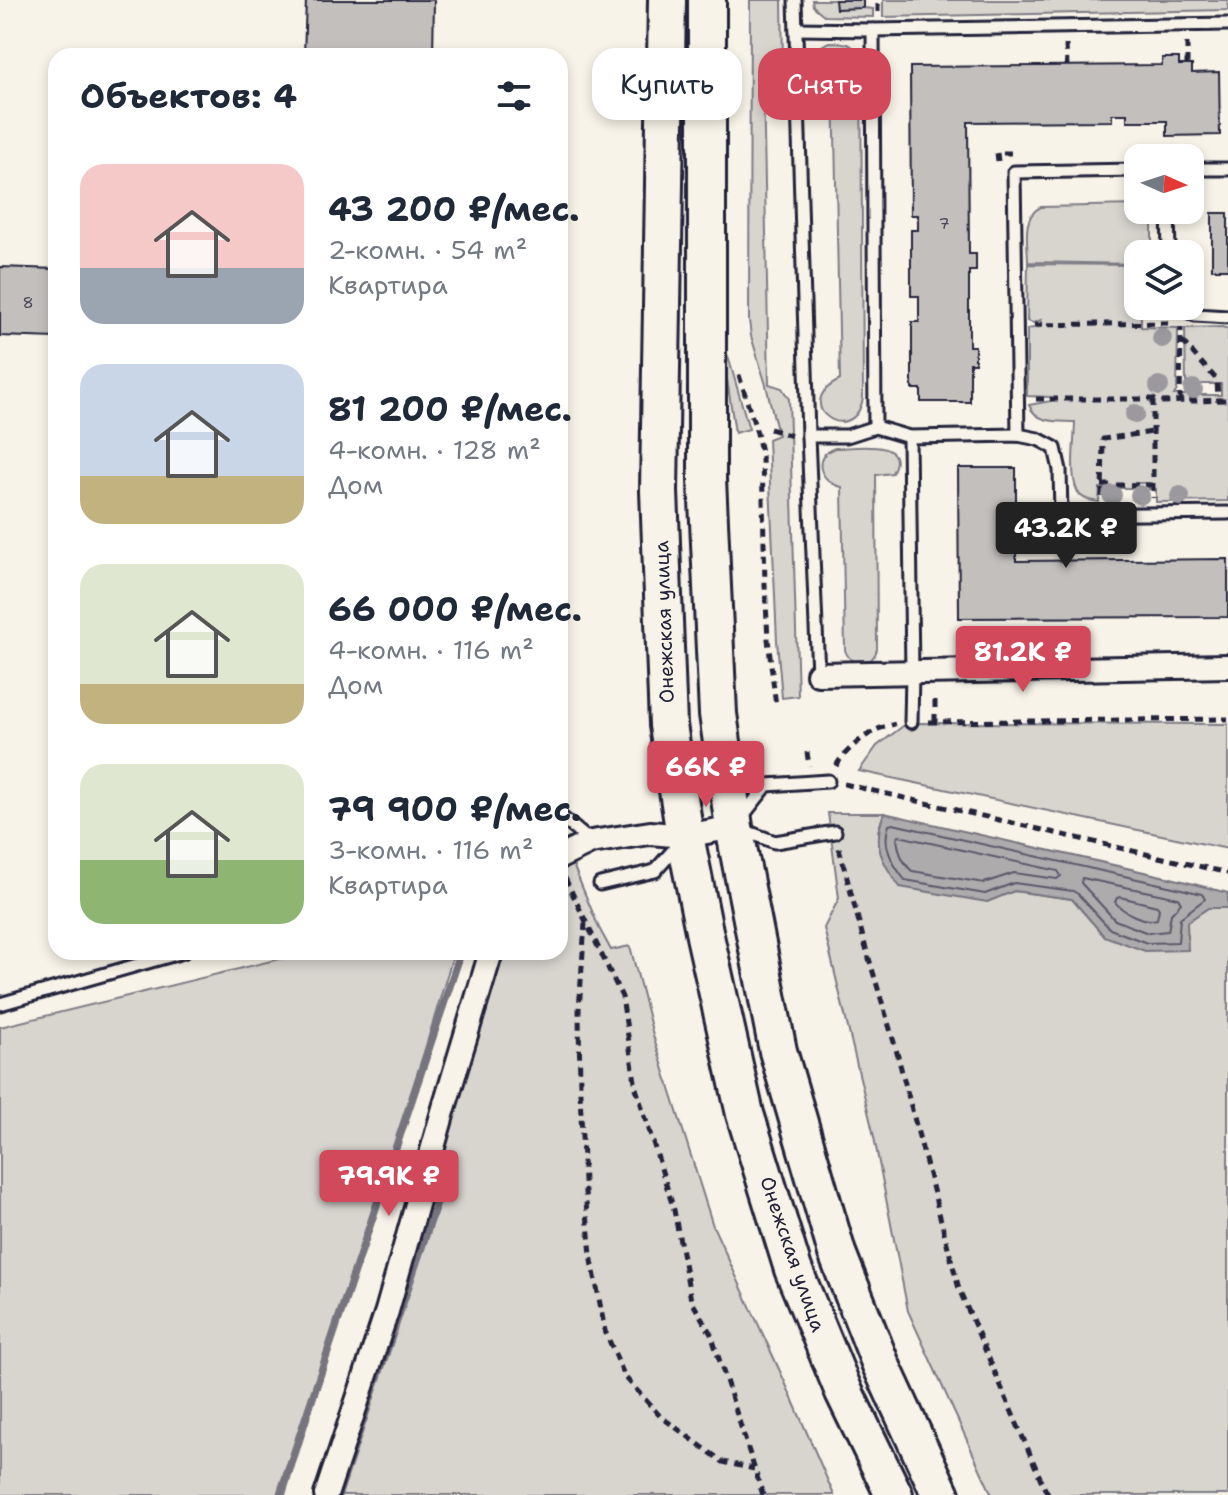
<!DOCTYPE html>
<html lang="ru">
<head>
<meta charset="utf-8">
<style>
  :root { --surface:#fff; --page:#f2f2f3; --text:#1f2937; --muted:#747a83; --accent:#d1495b }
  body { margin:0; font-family:"Shantell Sans",sans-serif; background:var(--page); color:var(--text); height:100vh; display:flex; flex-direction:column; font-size:30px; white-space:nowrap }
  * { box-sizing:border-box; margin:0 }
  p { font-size:26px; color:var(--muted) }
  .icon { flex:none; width:44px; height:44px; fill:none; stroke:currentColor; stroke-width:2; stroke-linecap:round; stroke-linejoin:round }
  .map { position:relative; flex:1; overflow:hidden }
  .panel { position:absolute; left:48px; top:48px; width:520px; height:912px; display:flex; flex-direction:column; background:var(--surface); border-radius:24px; box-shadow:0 4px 12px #0003 }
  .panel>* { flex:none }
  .guide { position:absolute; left:592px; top:48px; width:516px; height:72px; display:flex; gap:16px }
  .needle { width:52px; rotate:93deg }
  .fabs { position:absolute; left:1124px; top:144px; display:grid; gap:16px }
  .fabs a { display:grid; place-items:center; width:80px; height:80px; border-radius:16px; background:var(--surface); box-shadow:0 4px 12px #0003; font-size:40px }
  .price { position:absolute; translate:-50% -68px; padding:0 18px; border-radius:8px; background:var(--accent); color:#fff; font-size:26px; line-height:52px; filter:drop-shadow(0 2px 4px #0008) }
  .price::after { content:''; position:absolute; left:50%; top:48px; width:24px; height:18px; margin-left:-12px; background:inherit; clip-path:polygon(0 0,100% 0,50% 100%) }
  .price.selected { background:#222; color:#fff }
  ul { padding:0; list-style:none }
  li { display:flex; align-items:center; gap:24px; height:200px; padding:0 32px }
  li span { display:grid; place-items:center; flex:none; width:224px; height:160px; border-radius:24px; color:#555 }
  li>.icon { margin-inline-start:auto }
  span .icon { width:96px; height:96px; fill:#fffc; stroke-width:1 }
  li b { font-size:34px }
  h2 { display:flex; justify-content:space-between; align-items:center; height:96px; padding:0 32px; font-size:34px }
  .pill { padding:0 28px; border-radius:24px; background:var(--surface); box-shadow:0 4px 12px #0003; font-size:28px; line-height:72px }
  .pill.selected { background:var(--accent); color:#fff }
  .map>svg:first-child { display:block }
  .green { fill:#d8d5cf; stroke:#7d7c85; stroke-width:2 }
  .water { fill:#aeabad; stroke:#76747f; stroke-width:2 }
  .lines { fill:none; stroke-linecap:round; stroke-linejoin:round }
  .shore { stroke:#5a5969; stroke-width:2 }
  .stream { stroke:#76747f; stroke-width:8 }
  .building { fill:#c2bfbd; stroke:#22223b; stroke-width:2 }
  .service-casing { stroke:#22223b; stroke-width:17 }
  .minor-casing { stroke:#22223b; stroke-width:28 }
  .primary-casing { stroke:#22223b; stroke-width:42 }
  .path { stroke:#22223b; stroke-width:5; stroke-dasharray:8 6; stroke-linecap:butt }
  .service { stroke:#f7f3e8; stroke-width:11 }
  .minor { stroke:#f7f3e8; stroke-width:22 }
  .primary { stroke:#f7f3e8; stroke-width:36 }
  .tree { fill:#9b999d }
  .labels { text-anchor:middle; stroke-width:6; stroke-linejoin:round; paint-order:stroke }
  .number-label { font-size:16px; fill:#4a495c }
  .street-label { font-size:20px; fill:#22223b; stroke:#f7f3e8 }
</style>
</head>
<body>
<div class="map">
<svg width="1228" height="1495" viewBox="0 0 1228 1495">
  <rect width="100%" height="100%" fill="#f7f3e8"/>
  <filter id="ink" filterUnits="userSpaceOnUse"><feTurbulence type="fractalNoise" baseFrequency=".0125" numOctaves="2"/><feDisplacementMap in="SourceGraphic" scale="16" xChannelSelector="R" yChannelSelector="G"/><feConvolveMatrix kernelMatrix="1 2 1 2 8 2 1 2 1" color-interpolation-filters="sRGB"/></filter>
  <g filter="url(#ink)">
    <g class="green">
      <path d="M 750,0 L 782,0 L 783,65 C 779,77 774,79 763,82 L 769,384 L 782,388 L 789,399 L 798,696 L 782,698 L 777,641 L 768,439 L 778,435 L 766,385 L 751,336 L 749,320 Z"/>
      <path d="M 812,0 L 863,0 L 863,8 L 873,9 L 873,17 L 825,16 L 813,6 Z"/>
      <path d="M 883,0 L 1228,0 L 1228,10 L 883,17 Z"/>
      <path d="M 829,42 C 844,42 855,43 861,59 L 863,397 C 855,450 787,405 840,380 L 834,84 C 809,78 805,53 829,42 Z"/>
      <path d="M 1138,205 L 1138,210 L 1152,211 L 1152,254 L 1138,254 L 1138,264 L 1028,262 C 1028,243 1021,216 1041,207 Z"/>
      <path d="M 1028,264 L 1138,265 L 1138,306 L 1141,306 L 1141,327 L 1178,328 L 1177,390 L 1174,395 L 1221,395 L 1221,384 L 1186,384 L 1185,328 L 1222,327 L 1228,329 L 1228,501 L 1156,502 L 1156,489 L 1149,489 L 1149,483 L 1131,483 L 1131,488 L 1100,488 L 1099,502 C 1092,501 1085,500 1080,495 C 1068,482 1075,440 1075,422 C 1057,421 1037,424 1029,405 L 1051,401 L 1050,397 L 1027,396 L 1027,329 L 1041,327 L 1041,320 L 1033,323 L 1027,321 Z"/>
      <path d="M 723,352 L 728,356 L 749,429 L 735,433 Z"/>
      <path d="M 835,448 C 854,448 911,438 892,473 L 876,475 L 877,649 C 872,668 851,668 845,650 L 842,487 C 819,482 811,456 835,448 Z"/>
      <path d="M 907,723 L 1228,724 L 1228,849 L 859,771 L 877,746 Z"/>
      <path d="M 828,813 L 884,813 L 878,831 L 987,902 L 1014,891 L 1072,899 L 1104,936 L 1187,922 L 1208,908 L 1228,908 L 1228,1495 L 992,1495 L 908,1311 L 873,1132 L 824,928 L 839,898 Z"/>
      <path d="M 571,860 L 599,928 L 611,950 L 630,946 L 653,1035 L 713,1226 L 784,1380 L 834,1495 L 335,1495 L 498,952 L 560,952 L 560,865 Z"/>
      <path d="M 308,952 L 454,952 L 425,1049 L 285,1495 L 0,1495 L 0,1027 Z"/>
    </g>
    <path class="water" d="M 884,813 L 1175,879 L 1228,893 L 1228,908 L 1208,908 L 1187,922 L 1188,950 L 1145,951 L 1104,936 L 1072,899 L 1014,891 L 987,902 L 900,887 C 881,860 872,846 884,813 Z"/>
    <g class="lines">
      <g class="shore">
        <path d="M 893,824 L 1173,887 L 1202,894 L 1205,899 L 1180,918 L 1178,942 L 1147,943 L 1110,929 L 1078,894 L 1073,891 L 1014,883 L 985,894 L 905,880 C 893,865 881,845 889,825 Z"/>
        <path d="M 899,836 L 1058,871 L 1061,876 L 1057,879 L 1014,873 L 984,883 L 912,871 C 902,862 899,852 897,839 Z"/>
        <path d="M 1082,878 L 1178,898 L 1181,903 L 1171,914 L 1168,931 L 1148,933 L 1115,920 L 1081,883 Z"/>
        <path d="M 1120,897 L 1157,906 L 1159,909 L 1157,919 C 1144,923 1123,912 1115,902 L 1117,898 Z"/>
      </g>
      <g class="stream">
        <path d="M 280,1495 L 461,952"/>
        <path d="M 338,1495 L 453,1154"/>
      </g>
    </g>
    <g class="building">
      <path d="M 306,0 L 434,0 L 433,56 L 304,56 Z"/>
      <path d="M 835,0 L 863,0 L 863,8 L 836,9 Z"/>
      <path d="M 1162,58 L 1179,58 L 1179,65 L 1192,65 L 1192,73 L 1219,72 L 1220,135 L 1167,136 L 1167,121 L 1127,121 L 1127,114 L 1112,114 L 1112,121 L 968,122 L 969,254 L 976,254 L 976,271 L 969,271 L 969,346 L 975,346 L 975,363 L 970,363 L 970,402 L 921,402 L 921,389 L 912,389 L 912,322 L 919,322 L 919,296 L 911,296 L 911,230 L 918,230 L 918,215 L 911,215 L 910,67 L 1162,65 Z"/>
      <rect x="1212" y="213" width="16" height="56"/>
      <path d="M 0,267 L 56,269 L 56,338 L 0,336 Z"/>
      <path d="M 958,468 L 1016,468 L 1016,561 L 1228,559 L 1228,617 L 959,618 Z"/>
    </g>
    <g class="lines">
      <defs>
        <g id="service">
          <path d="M 795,0 L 808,436 L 818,674"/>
          <path d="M 796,29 L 873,30 L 1228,24"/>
          <path d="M 873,30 L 875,427"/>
          <path d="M 1190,169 L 1228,169"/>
          <path d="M 1168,210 L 1169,254"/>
          <path d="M 1178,306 L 1195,315 L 1228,317"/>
          <path d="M 1018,435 L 1014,172 L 1138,170"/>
          <path d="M 808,436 L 847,436 L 875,427 L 909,437 L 1018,435 L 1038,439 L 1055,448 L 1060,470 L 1061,515 L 1228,513"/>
          <path d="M 909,437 L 912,673 L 911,722"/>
          <path d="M 560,816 L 591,842"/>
          <path d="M 741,818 L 767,785 L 828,781"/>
          <path d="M 740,829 L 775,842 L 835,832"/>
          <path d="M 600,884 L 655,871 L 678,845"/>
          <path d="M 0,1004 L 183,952"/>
        </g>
        <g id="minor">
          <path d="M 818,674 L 1228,666"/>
          <path d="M 560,857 L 591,842 L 650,833 L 685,836 L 734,827"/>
          <path d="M 326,1495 L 387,1311 L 444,1108 L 491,952"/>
        </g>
        <g id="primary">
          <path d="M 667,0 L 659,491 L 668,725 L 685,836 L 705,936 L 745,1114 L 793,1269 L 844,1392 L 894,1495"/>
          <path d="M 707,0 L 707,479 L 718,714 L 734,827 L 778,1051 L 837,1253 L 881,1365 L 941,1495"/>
        </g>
      </defs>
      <use href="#service" class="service-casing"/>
      <use href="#minor" class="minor-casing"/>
      <use href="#primary" class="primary-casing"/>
      <g class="path">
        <path d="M 878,12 L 878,0"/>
        <path d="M 1066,45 L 1067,66"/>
        <path d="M 1187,65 L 1187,43"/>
        <path d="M 1145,152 L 1183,151"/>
        <path d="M 998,161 L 997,153 L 1011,153"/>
        <path d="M 1034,325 L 1168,323"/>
        <path d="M 1182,341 L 1217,380 L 1218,402"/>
        <path d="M 739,375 L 757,433 L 762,457 L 765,585 L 768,639 L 776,706"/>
        <path d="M 1036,399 L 1153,399 L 1159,402 L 1228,400"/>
        <path d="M 1153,399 L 1153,498"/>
        <path d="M 1180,402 L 1181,327"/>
        <path d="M 770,429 L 792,436"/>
        <path d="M 1102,485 L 1153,485"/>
        <path d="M 1102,497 L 1103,439 L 1153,432"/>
        <path d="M 929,722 L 1228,719"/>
        <path d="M 935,722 L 935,695"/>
        <path d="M 807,752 L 809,766"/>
        <path d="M 836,766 C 844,752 862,737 876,730 C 882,727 889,726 895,724"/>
        <path d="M 844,784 L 1228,873"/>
        <path d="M 839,848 L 865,945 L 896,1049 L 959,1289 L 1045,1489 L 1050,1495"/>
        <path d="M 565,878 L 622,997 L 636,1088 L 674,1210 L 691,1300 L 711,1334 L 763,1495"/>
        <path d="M 585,923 L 579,1010 L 580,1092 L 584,1182 L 591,1255 L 605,1331 L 625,1377 L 660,1416 L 723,1462 L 754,1469"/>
      </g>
      <use href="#service" class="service"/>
      <use href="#minor" class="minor"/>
      <use href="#primary" class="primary"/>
    </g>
    <g class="tree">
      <circle cx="1162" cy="338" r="10"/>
      <circle cx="1159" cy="386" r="10"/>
      <circle cx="1193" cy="389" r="10"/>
      <circle cx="1135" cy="414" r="10"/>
      <circle cx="1112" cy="495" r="10"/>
      <circle cx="1140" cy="495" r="10"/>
      <circle cx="1180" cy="496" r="10"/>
    </g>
  </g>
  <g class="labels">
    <g class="number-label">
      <text x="944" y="229">7</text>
      <text x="28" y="308">8</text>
    </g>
    <g class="street-label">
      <text transform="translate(664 622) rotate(-92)" y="7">Онежская улица</text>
      <text transform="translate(793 1254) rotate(71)" y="7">Онежская улица</text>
    </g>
  </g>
</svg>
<div class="fabs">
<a><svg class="needle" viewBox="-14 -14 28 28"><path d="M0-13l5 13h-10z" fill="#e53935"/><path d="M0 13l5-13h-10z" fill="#747a83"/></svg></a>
<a><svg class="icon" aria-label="layers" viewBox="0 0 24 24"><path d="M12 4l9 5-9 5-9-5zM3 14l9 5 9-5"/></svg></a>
</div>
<b class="price selected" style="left:1066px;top:570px">43.2K ₽</b>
<b class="price" style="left:1023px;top:694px">81.2K ₽</b>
<b class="price" style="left:706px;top:809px">66K ₽</b>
<b class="price" style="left:389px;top:1218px">79.9K ₽</b>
<div class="guide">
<a class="pill">Купить</a>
<a class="pill selected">Снять</a>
</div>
<section class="panel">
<h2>Объектов: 4<svg class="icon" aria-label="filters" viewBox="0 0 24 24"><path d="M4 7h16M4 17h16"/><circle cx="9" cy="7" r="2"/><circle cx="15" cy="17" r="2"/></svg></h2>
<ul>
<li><span style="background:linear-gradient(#f6c9c9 65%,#9aa5b1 0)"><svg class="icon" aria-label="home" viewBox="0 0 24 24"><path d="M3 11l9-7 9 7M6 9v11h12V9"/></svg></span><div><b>43 200 ₽/мес.</b><p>2-комн. · 54 m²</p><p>Квартира</p></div></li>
<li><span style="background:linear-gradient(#c9d6e8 70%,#c2b280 0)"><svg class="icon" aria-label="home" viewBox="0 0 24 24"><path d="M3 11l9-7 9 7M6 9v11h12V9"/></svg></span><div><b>81 200 ₽/мес.</b><p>4-комн. · 128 m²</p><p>Дом</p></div></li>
<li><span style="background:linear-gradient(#dfe7d0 75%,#c2b280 0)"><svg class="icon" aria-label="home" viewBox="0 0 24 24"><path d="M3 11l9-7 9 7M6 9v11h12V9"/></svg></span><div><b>66 000 ₽/мес.</b><p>4-комн. · 116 m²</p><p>Дом</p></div></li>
<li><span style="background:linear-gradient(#dfe7d0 60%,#8fb573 0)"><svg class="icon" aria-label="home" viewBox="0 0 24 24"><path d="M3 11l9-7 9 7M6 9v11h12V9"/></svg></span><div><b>79 900 ₽/мес.</b><p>3-комн. · 116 m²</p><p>Квартира</p></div></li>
</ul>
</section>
</div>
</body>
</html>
